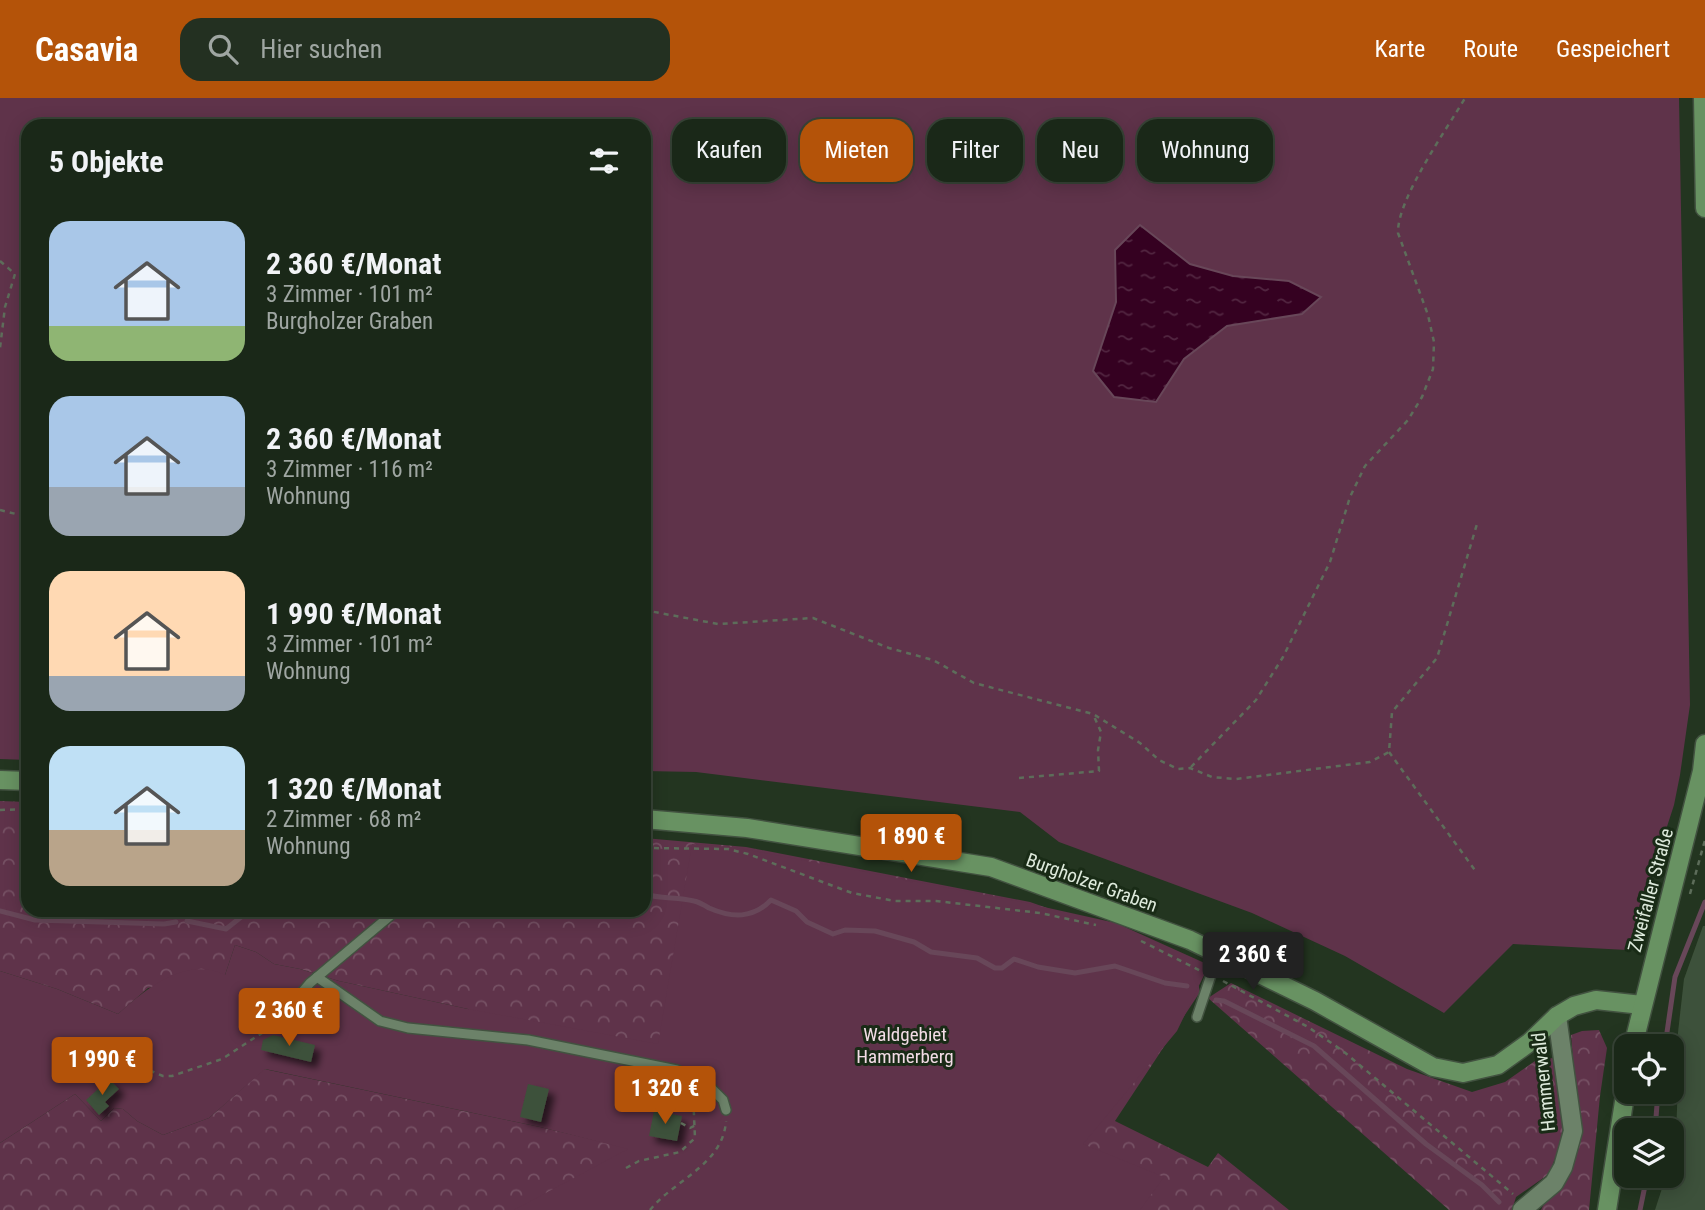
<!DOCTYPE html>
<html lang="de">
<head>
<meta charset="utf-8">
<style>
  :root { --surface:#1a2818; --page:#233021; --text:#f1f3f6; --muted:#9fa6a2; --line:#384437; --accent:#b45309 }
  body { margin:0; font-family:"Roboto Condensed",sans-serif; background:var(--page); color:var(--text); height:100vh; display:flex; flex-direction:column; font-size:26px; white-space:nowrap }
  * { box-sizing:border-box; margin:0 }
  p { font-size:23px; color:var(--muted) }
  .icon { flex:none; width:38px; height:38px; fill:none; stroke:currentColor; stroke-width:2; stroke-linecap:round; stroke-linejoin:round }
  .map { position:relative; flex:1; overflow:hidden }
  .sheet { position:absolute; left:21px; top:21px; width:630px; height:798px; display:flex; flex-direction:column; background:var(--surface); border-radius:21px; box-shadow:0 4px 18px #0003,0 0 0 2px var(--line) }
  .sheet>* { flex:none }
  .guide { position:absolute; left:672px; top:21px; width:665px; height:63px; display:flex; gap:14px }
  .tools { position:absolute; left:1614px; top:936px; display:grid; gap:14px }
  .tools a { display:grid; place-items:center; width:70px; height:70px; border-radius:14px; background:var(--surface); box-shadow:0 4px 18px #0003,0 0 0 2px var(--line); font-size:35px }
  .price { position:absolute; translate:-50% -60px; padding:0 16px; border-radius:7px; background:var(--accent); color:#fff; font-size:23px; line-height:46px; filter:drop-shadow(0 2px 4px #0008) }
  .price::after { content:''; position:absolute; left:50%; top:42px; width:21px; height:16px; margin-left:-10px; background:inherit; clip-path:polygon(0 0,100% 0,50% 100%) }
  .price.selected { background:#222; color:#fff }
  ul { padding:0; list-style:none }
  li { display:flex; align-items:center; gap:21px; height:175px; padding:0 28px }
  li span { display:grid; place-items:center; flex:none; width:196px; height:140px; border-radius:21px; color:#555 }
  li>.icon { margin-inline-start:auto }
  span .icon { width:84px; height:84px; fill:#fffc; stroke-width:1 }
  li b { font-size:30px }
  h2 { display:flex; justify-content:space-between; align-items:center; height:84px; padding:0 28px; font-size:30px }
  .chip { padding:0 24px; border-radius:21px; background:var(--surface); box-shadow:0 4px 18px #0003,0 0 0 2px var(--line); font-size:24px; line-height:63px }
  .chip.selected { background:var(--accent); color:#fff }
  header { display:flex; align-items:center; gap:42px; box-sizing:border-box; height:98px; padding:0 35px; background:var(--accent); color:#fff }
  header strong { font-size:33px }
  nav { display:flex; gap:38px; margin-inline-start:auto; font-size:24px }
  .search { width:490px; height:63px; background:var(--page); display:flex; align-items:center; gap:18px; box-sizing:border-box; padding:0 24px; border-radius:21px; color:var(--muted); font-size:26px }
  .map>svg:first-child { display:block }
  .forest { fill:url(#forest-crowns) }
  .green { fill:#5f334a }
  .water { fill:url(#water-ripples); stroke:#684759; stroke-width:2 }
  .lines { fill:none; stroke-linecap:round; stroke-linejoin:round }
  .stream { stroke:#684759; stroke-width:5 }
  .building { fill:#3d513a; filter:url(#shadow) }
  .lane-casing { stroke:#425240; stroke-width:12 }
  .street-casing { stroke:#425240; stroke-width:21 }
  .secondary-casing { stroke:#425240; stroke-width:21 }
  .path { stroke:#5d6d5a; stroke-width:2.5; stroke-dasharray:5 5; stroke-linecap:butt }
  .lane { stroke:#6c8269; stroke-width:9 }
  .street { stroke:#6c8269; stroke-width:18 }
  .secondary { stroke:#689262; stroke-width:18 }
  .labels { text-anchor:middle; stroke-width:6; stroke-linejoin:round; paint-order:stroke }
  .street-label { font-size:19px; fill:#deeadc; stroke:#192b16 }
  .park-label { font-size:19px; fill:#f3dce6; stroke:#192b16 }
</style>
</head>
<body>
<header>
<strong>Casavia</strong>
<div class="search"><svg class="icon" aria-label="search" viewBox="0 0 24 24"><circle cx="10" cy="10" r="6"/><path d="M15 15l6 6"/></svg>Hier suchen</div>
<nav><a>Karte</a><a>Route</a><a>Gespeichert</a></nav>
</header>
<div class="map">
<svg width="1705" height="1112" viewBox="0 0 1705 1112">
  <defs>
    <pattern id="forest-crowns" width="20" height="18" patternUnits="userSpaceOnUse" patternTransform="scale(1.75)"><rect width="20" height="18" fill="#5f334a"/><path d="M2 6a3 3 0 1 1 6 0M12 15a3 3 0 1 1 6 0" fill="none" stroke="#765164"/></pattern>
    <pattern id="water-ripples" width="26" height="14" patternUnits="userSpaceOnUse" patternTransform="scale(1.75)"><rect width="26" height="14" fill="#350121"/><path d="M2 4q2-2 4 0t4 0M15 11q2-2 4 0t4 0" fill="none" stroke="#522641"/></pattern>
    <filter id="shadow"><feDropShadow dx="6" dy="6" stdDeviation="3.5" flood-color="#0009"/></filter>
  </defs>
  <rect width="100%" height="100%" fill="#233520"/>
  <g class="forest">
    <path d="M 0,703 L 28,704 L 28,812 L 644,812 L 644,740 L 746,749 L 1030,804 L 1193,861 L 1200,894 L 1115,1023 L 1208,1069 L 1218,1055 L 1289,1112 L 0,1112 L 0,1045 L 75,996 L 101,1023 L 114,1010 L 123,1011 L 137,1023 L 163,1037 L 209,1020 L 264,971 L 540,1029 L 649,1055 L 468,911 L 339,883 L 300,871 L 274,866 L 256,854 L 235,847 L 225,877 L 148,890 L 118,916 L 57,891 L 0,873 Z"/>
    <path d="M 1231,885 L 1407,971 L 1472,994 L 1505,984 L 1542,958 L 1555,961 L 1565,1034 L 1549,1076 L 1516,1099 L 1512,1112 L 1449,1112 L 1208,900 Z"/>
    <path d="M 1599,932 L 1607,950 L 1600,998 L 1589,1112 L 1541,1112 L 1579,1033 L 1571,937 L 1582,933 Z"/>
  </g>
  <g class="green">
    <path d="M 0,0 L 1679,0 L 1690,607 L 1680,677 L 1674,707 L 1627,852 L 1513,846 L 1444,915 L 1345,858 L 1252,815 L 1059,744 L 1020,714 L 696,674 L 644,673 L 644,28 L 28,28 L 28,662 L 0,661 Z"/>
    <path d="M 692,746 L 733,749 L 1017,803 L 1116,825 L 1209,867 L 1177,933 L 1083,1046 L 1164,1079 L 1140,1112 L 514,1112 L 628,1051 L 540,1029 L 265,971 L 209,1020 L 163,1037 L 137,1023 L 123,1011 L 114,1010 L 101,1023 L 75,996 L 0,1045 L 0,873 L 57,891 L 118,916 C 146,891 185,858 225,877 L 235,847 L 256,854 L 274,866 L 300,871 L 339,883 L 468,911 L 658,946 Z"/>
  </g>
  <path class="water" d="M 1140,127 L 1190,166 L 1233,178 L 1289,183 L 1321,199 L 1302,216 L 1227,228 L 1184,261 L 1156,304 L 1114,299 L 1093,273 L 1116,204 L 1115,152 Z"/>
  <g class="lines">
    <g class="stream">
      <path d="M 644,796 C 661,801 677,799 694,803 C 699,804 704,807 709,810 C 732,820 753,821 771,802 L 796,813 L 807,824 L 833,836 L 845,832 L 875,833 L 914,844 L 931,854 L 977,860 L 995,870 L 1002,870 L 1014,861 L 1038,869 L 1075,875 L 1115,868 L 1165,885 L 1187,888"/>
      <path d="M 0,813 L 35,822 L 164,826 L 176,824"/>
      <path d="M 187,823 L 226,831 L 250,812"/>
      <path d="M 1216,902 L 1224,903 L 1314,948 L 1426,1046 L 1482,1087 L 1499,1104"/>
      <path d="M 1665,948 L 1675,879 L 1705,804"/>
      <path d="M 1655,1032 L 1658,994"/>
      <path d="M 1640,1112 L 1647,1078"/>
    </g>
  </g>
  <g class="building">
    <path d="M 1703,828 L 1705,828 L 1705,1112 L 1655,1112 L 1666,1078 L 1671,1078 L 1671,1063 L 1676,1041 L 1678,980 L 1673,979 L 1684,881 Z"/>
    <path d="M 273,937 L 315,947 L 311,964 L 261,952 L 263,942 Z"/>
    <path d="M 109,981 L 119,991 L 105,1004 L 109,1008 L 99,1017 L 86,1002 Z"/>
    <path d="M 528,986 L 549,991 L 541,1024 L 520,1019 Z"/>
    <path d="M 654,1013 L 682,1018 L 677,1043 L 649,1038 Z"/>
  </g>
  <g class="lines">
    <defs>
      <g id="lane">
        <path d="M 317,879 L 380,923 L 408,930 L 528,942 L 677,972 L 709,988 L 723,1002 L 726,1012"/>
        <path d="M 1197,919 L 1218,856"/>
        <path d="M 276,925 L 310,885 L 397,812"/>
      </g>
      <path id="street" d="M 1522,1112 L 1554,1085 L 1563,1069 L 1573,1033 L 1557,918"/>
      <g id="secondary">
        <path d="M 1703,0 L 1705,110"/>
        <path d="M 0,682 L 28,683"/>
        <path d="M 644,721 L 747,730 L 991,769 L 1190,842 L 1315,903 L 1433,969 L 1463,975 L 1498,967 L 1530,944 L 1557,918 L 1574,908 L 1596,902 L 1642,907"/>
        <path d="M 1633,948 L 1702,673 L 1705,646"/>
        <path d="M 1607,1112 L 1626,991"/>
      </g>
    </defs>
    <use href="#lane" class="lane-casing"/>
    <use href="#street" class="street-casing"/>
    <use href="#secondary" class="secondary-casing"/>
    <g class="path">
      <path d="M 0,163 L 15,176 L 5,209 L 0,250"/>
      <path d="M 0,412 L 28,419"/>
      <path d="M 644,512 L 718,526 L 813,520 L 889,550 L 933,562 L 974,585 L 1093,616 L 1140,645 L 1159,662 L 1178,671 L 1190,670 L 1212,679 L 1236,681 L 1370,664 L 1389,654 L 1392,614 L 1437,560 L 1477,426"/>
      <path d="M 1389,654 L 1477,775"/>
      <path d="M 1191,669 L 1256,602 L 1283,559 L 1330,464 L 1350,399 L 1365,368 L 1408,322 L 1422,299 L 1433,271 L 1434,244 L 1428,217 L 1398,135 C 1397,101 1447,31 1465,0"/>
      <path d="M 1019,680 L 1099,673 L 1098,652 L 1101,634 L 1093,616"/>
      <path d="M 0,712 L 28,711"/>
      <path d="M 644,750 L 728,751 L 748,756 L 852,795 L 895,803 L 936,803 L 1040,815 L 1096,827"/>
      <path d="M 1690,796 L 1705,742"/>
      <path d="M 1141,843 L 1201,873"/>
      <path d="M 1223,883 L 1308,929 L 1343,953 L 1513,1096"/>
      <path d="M 122,961 L 163,978 L 172,978 L 222,961 L 265,933"/>
      <path d="M 681,1025 L 690,1030 L 696,1027"/>
      <path d="M 626,1070 L 639,1063 L 680,1054 L 695,1040 L 693,995"/>
      <path d="M 650,1112 C 674,1082 723,1067 726,1023"/>
    </g>
    <use href="#lane" class="lane"/>
    <use href="#street" class="street"/>
    <use href="#secondary" class="secondary"/>
  </g>
  <g class="labels">
    <g class="street-label">
      <text transform="translate(1092 784) rotate(20)" y="7">Burgholzer Graben</text>
      <text transform="translate(1650 792) rotate(-75)" y="7">Zweifaller Straße</text>
      <text transform="translate(1543 984) rotate(-96)" y="7">Hammerwald</text>
    </g>
    <g class="park-label">
      <text x="905" y="943">Waldgebiet<tspan x="905" dy="22">Hammerberg</tspan></text>
    </g>
  </g>
</svg>
<div class="tools">
<a><svg class="icon" aria-label="locate" viewBox="0 0 24 24"><circle cx="12" cy="12" r="6"/><path d="M12 2v4M12 18v4M2 12h4M18 12h4"/></svg></a>
<a><svg class="icon" aria-label="layers" viewBox="0 0 24 24"><path d="M12 4l9 5-9 5-9-5zM3 14l9 5 9-5"/></svg></a>
</div>
<b class="price" style="left:911px;top:776px">1 890 €</b>
<b class="price selected" style="left:1253px;top:894px">2 360 €</b>
<b class="price" style="left:289px;top:950px">2 360 €</b>
<b class="price" style="left:102px;top:999px">1 990 €</b>
<b class="price" style="left:665px;top:1028px">1 320 €</b>
<div class="guide">
<a class="chip">Kaufen</a>
<a class="chip selected">Mieten</a>
<a class="chip">Filter</a>
<a class="chip">Neu</a>
<a class="chip">Wohnung</a>
</div>
<section class="sheet">
<h2>5 Objekte<svg class="icon" aria-label="filters" viewBox="0 0 24 24"><path d="M4 7h16M4 17h16"/><circle cx="9" cy="7" r="2"/><circle cx="15" cy="17" r="2"/></svg></h2>
<ul>
<li><span style="background:linear-gradient(#a9c7e8 75%,#8fb573 0)"><svg class="icon" aria-label="home" viewBox="0 0 24 24"><path d="M3 11l9-7 9 7M6 9v11h12V9"/></svg></span><div><b>2 360 €/Monat</b><p>3 Zimmer · 101 m²</p><p>Burgholzer Graben</p></div></li>
<li><span style="background:linear-gradient(#a9c7e8 65%,#9aa5b1 0)"><svg class="icon" aria-label="home" viewBox="0 0 24 24"><path d="M3 11l9-7 9 7M6 9v11h12V9"/></svg></span><div><b>2 360 €/Monat</b><p>3 Zimmer · 116 m²</p><p>Wohnung</p></div></li>
<li><span style="background:linear-gradient(#ffd9b3 75%,#9aa5b1 0)"><svg class="icon" aria-label="home" viewBox="0 0 24 24"><path d="M3 11l9-7 9 7M6 9v11h12V9"/></svg></span><div><b>1 990 €/Monat</b><p>3 Zimmer · 101 m²</p><p>Wohnung</p></div></li>
<li><span style="background:linear-gradient(#bfe0f5 60%,#b9a48a 0)"><svg class="icon" aria-label="home" viewBox="0 0 24 24"><path d="M3 11l9-7 9 7M6 9v11h12V9"/></svg></span><div><b>1 320 €/Monat</b><p>2 Zimmer · 68 m²</p><p>Wohnung</p></div></li>
</ul>
</section>
</div>
</body>
</html>
